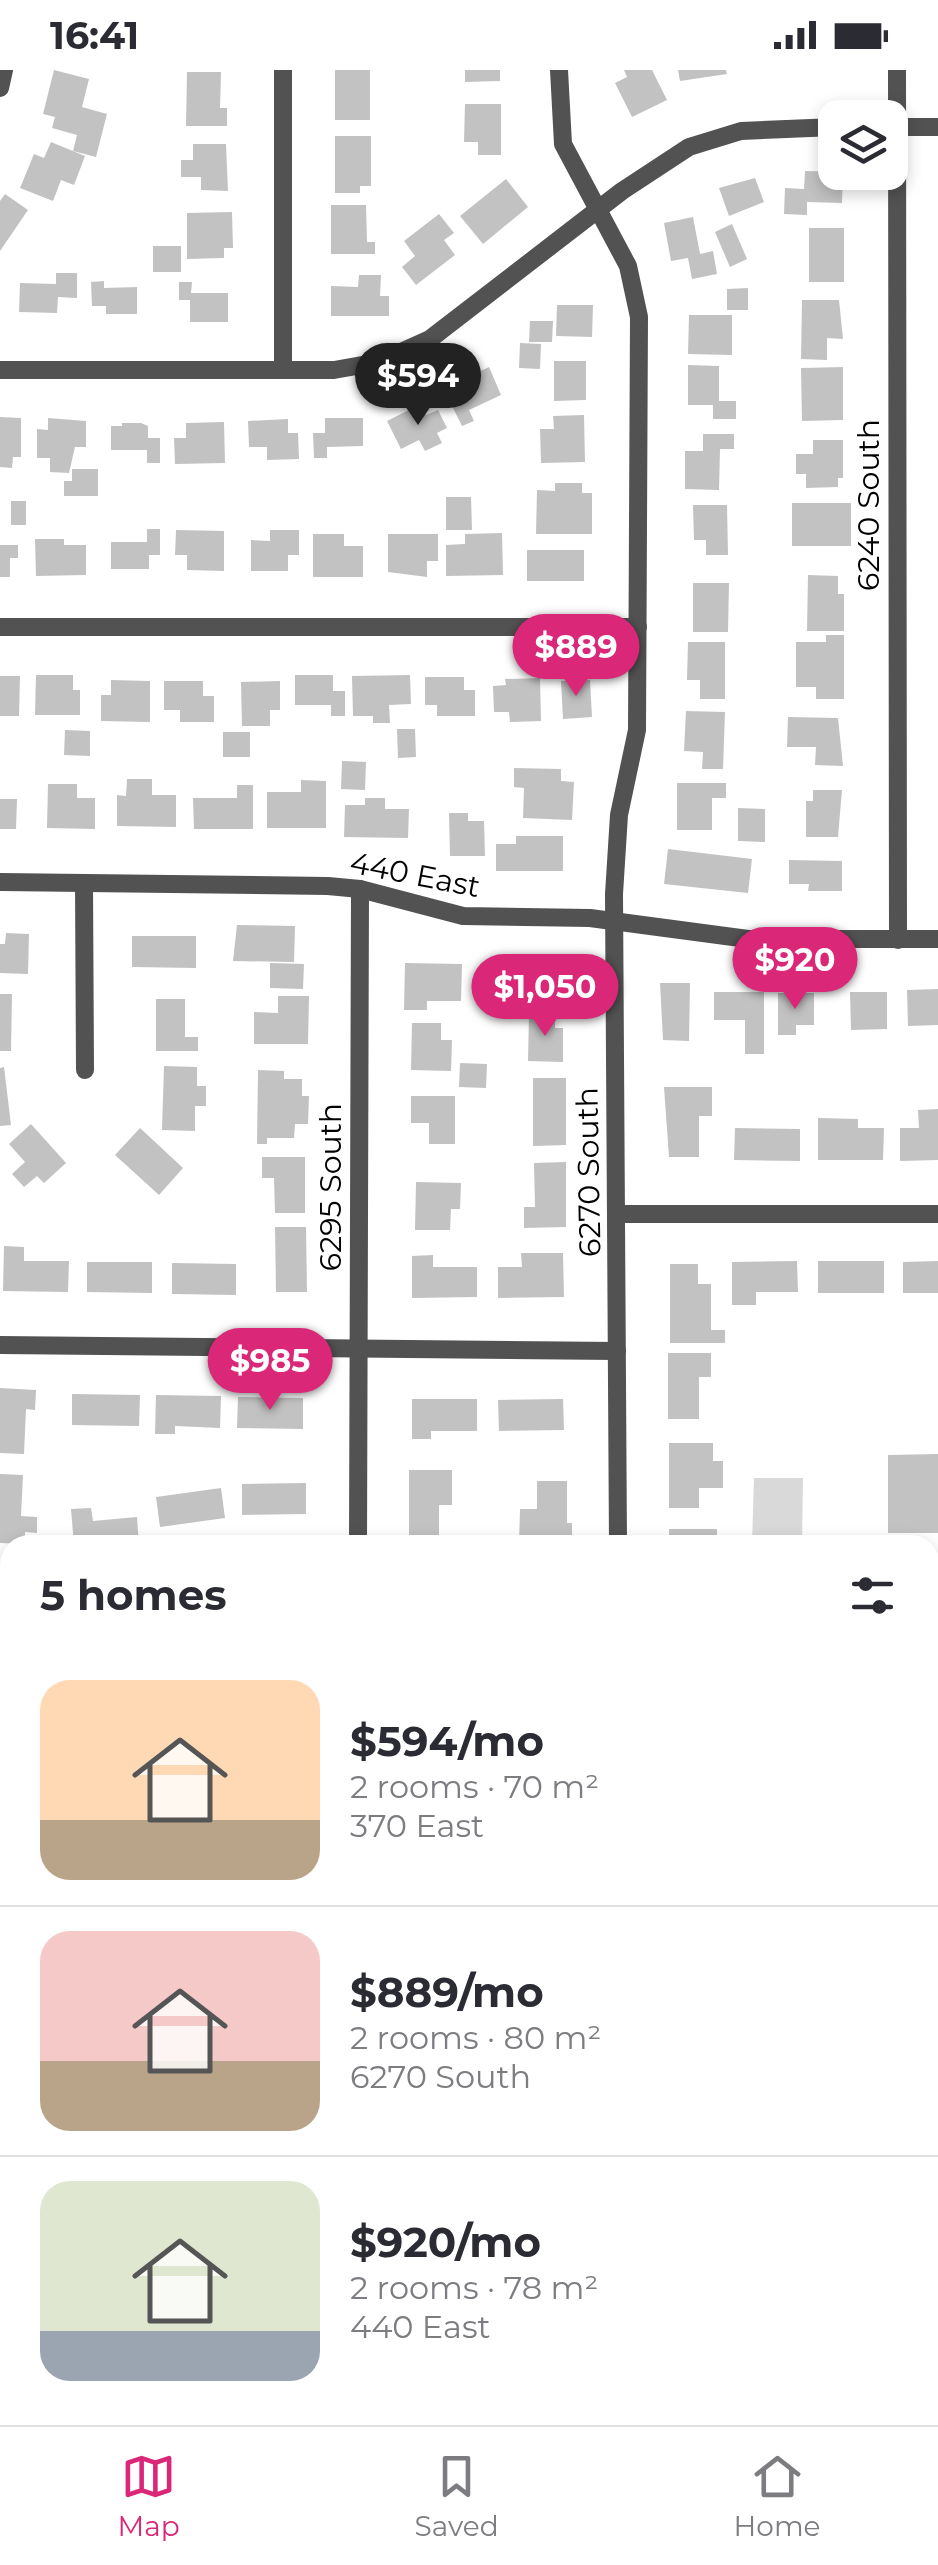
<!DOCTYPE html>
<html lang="en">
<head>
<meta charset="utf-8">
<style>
  :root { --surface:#fff; --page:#f7f7f7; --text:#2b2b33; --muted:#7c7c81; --line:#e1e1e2; --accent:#db2777 }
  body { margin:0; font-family:Montserrat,sans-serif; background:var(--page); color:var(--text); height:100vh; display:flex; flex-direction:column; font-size:38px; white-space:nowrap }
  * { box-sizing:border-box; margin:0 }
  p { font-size:32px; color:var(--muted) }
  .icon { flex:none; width:55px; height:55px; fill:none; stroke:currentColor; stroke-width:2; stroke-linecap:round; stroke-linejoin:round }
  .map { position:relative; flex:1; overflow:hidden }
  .sheet { position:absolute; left:0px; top:1465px; width:940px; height:890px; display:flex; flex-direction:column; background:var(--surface); border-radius:30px 30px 0 0; box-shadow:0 5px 15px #0003 }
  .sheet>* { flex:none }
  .tools { position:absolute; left:818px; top:30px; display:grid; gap:20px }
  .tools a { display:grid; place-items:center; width:90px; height:90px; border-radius:20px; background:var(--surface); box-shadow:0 5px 15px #0003; font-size:50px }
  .price { position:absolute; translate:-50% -85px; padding:0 22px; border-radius:35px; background:var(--accent); color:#fff; font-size:32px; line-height:65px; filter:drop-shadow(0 2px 5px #0008) }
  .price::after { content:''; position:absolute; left:50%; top:60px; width:30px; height:22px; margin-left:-15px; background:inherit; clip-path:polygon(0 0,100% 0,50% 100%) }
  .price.selected { background:#222; color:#fff }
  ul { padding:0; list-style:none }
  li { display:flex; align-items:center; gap:30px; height:250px; padding:0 40px }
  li+li { border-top:2px solid var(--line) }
  li span { display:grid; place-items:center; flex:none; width:280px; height:200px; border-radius:30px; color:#555 }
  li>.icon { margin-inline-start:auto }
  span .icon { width:120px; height:120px; fill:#fffc; stroke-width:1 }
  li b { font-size:42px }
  h2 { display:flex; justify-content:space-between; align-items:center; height:120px; padding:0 40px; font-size:42px }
  .status { display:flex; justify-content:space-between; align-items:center; height:70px; padding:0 50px; background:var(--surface); direction:ltr }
  .status svg { height:28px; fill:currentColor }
  .menu { display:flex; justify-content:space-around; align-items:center; height:140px; border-top:2px solid var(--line); background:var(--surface); font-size:28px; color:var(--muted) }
  .menu a { display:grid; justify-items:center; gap:5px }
  .menu .selected { color:var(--accent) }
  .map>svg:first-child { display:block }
  .green { fill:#d9d9d9 }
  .building { fill:#c2c2c2 }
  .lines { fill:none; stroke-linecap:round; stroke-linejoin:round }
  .street { stroke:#525252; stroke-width:18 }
  .secondary { stroke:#1f1f1f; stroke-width:20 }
  .labels { text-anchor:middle; stroke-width:8; stroke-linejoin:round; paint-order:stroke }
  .street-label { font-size:30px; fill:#000; stroke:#fff }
</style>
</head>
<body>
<div class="status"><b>16:41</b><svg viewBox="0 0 49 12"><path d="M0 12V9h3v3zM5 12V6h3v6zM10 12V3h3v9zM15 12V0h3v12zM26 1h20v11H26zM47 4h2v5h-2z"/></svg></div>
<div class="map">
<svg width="938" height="2355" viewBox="0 0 938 2355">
  <rect width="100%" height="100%" fill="#fff"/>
  <path class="green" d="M 754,1408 L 803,1408 L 802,1475 L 752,1475 Z"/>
  <g class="building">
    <path d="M 54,0 L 89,9 L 82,37 L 107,44 L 96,87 L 73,81 L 77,65 L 52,58 L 55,47 L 43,44 Z"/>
    <rect x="335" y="0" width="35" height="50"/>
    <path d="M 465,0 L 500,0 L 500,11 L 465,12 Z"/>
    <path d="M 624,0 L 652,0 L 667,30 L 632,47 L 615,13 L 627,7 Z"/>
    <path d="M 678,0 L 726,0 L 727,4 L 680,11 Z"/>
    <path d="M 187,2 L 221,2 L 220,38 L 227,38 L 227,56 L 186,56 Z"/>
    <path d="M 465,34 L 501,34 L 501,85 L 478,85 L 478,72 L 464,72 Z"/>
    <path d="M 335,66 L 371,66 L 371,116 L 360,116 L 360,123 L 335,123 Z"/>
    <path d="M 51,72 L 85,86 L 74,115 L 61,110 L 53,131 L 20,118 L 34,84 L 44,88 Z"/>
    <path d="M 193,74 L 226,74 L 228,121 L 201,120 L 201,107 L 181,107 L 181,90 L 193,90 Z"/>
    <path d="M 805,101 L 843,102 L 842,133 L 807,132 L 807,145 L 784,144 L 785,118 L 804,119 Z"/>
    <path d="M 755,108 L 764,132 L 729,146 L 719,118 Z"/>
    <path d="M 506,109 L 528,137 L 483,174 L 460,146 Z"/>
    <path d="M 5,124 L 28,140 L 0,181 L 0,131 Z"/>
    <path d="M 331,135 L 366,135 L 367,172 L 375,172 L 375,184 L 331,184 Z"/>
    <path d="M 232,142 L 233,178 L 224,178 L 224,188 L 187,189 L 187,143 Z"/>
    <path d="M 439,144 L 454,163 L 444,170 L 455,185 L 416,215 L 402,197 L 415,186 L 404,171 Z"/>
    <path d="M 693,147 L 700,184 L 713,181 L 717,204 L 692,209 L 688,188 L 671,191 L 664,153 Z"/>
    <path d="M 732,154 L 747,189 L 730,197 L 715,162 Z"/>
    <rect x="809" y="158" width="35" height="54"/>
    <rect x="153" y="176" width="28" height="26"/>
    <path d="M 56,203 L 77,203 L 77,228 L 58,227 L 57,243 L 19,242 L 20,213 L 56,214 Z"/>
    <path d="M 359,205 L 381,205 L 380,226 L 389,226 L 389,246 L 331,246 L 331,216 L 358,217 Z"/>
    <path d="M 104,211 L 104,218 L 137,217 L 137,244 L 106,244 L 106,236 L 92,236 L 91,212 Z"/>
    <path d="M 179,212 L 192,212 L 191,223 L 228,223 L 228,252 L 190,252 L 190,230 L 179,230 Z"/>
    <path d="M 748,218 L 748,240 L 727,240 L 727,219 Z"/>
    <path d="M 802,230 L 839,230 L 843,269 L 827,268 L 827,290 L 801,289 Z"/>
    <path d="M 557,235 L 593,235 L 592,267 L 556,266 Z"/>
    <path d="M 689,245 L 732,245 L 732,285 L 688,284 Z"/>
    <path d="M 530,251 L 553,251 L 552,272 L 529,272 Z"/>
    <path d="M 520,273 L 541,274 L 540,299 L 519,298 Z"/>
    <path d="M 554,291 L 586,291 L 586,330 L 554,331 Z"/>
    <path d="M 688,295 L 719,296 L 719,331 L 736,331 L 736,349 L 713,349 L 713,335 L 688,335 Z"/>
    <path d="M 489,297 L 501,325 L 469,340 L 474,351 L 462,356 L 451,334 L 461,330 L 453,314 Z"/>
    <path d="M 843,297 L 843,350 L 802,351 L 801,298 Z"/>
    <path d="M 421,334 L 426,345 L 438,340 L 447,358 L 437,363 L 442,373 L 425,381 L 419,370 L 401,379 L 387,351 Z"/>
    <path d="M 584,345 L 585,392 L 541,393 L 540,359 L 554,359 L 553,346 Z"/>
    <path d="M 0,347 L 21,348 L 21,387 L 13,387 L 12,398 L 0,397 Z"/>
    <path d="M 48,348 L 86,351 L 86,377 L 75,377 L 69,403 L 50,402 L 50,388 L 37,388 L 37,359 L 48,360 Z"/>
    <path d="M 325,348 L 363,348 L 363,376 L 327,377 L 327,388 L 314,388 L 313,363 L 325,363 Z"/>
    <path d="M 288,349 L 288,363 L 298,363 L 299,389 L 267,390 L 267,377 L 249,377 L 248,351 Z"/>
    <path d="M 224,352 L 225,393 L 175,394 L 174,368 L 186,368 L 186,353 Z"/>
    <path d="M 122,353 L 141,353 L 148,356 L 148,368 L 160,368 L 160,393 L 147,393 L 147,380 L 111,380 L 111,356 L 122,356 Z"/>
    <path d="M 703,364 L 734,364 L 734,379 L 720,379 L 719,420 L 685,419 L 685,381 L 703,381 Z"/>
    <path d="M 813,370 L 843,370 L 843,408 L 838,408 L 838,417 L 806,418 L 806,404 L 796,404 L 796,384 L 813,384 Z"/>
    <path d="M 72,399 L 98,399 L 98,426 L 64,426 L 64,411 L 72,411 Z"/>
    <path d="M 555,413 L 582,413 L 582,423 L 592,423 L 592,464 L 536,464 L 537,420 L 555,421 Z"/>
    <path d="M 446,427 L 471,427 L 472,460 L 446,460 Z"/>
    <rect x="11" y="431" width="15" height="24"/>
    <rect x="792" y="433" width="59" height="43"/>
    <path d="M 693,435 L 727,435 L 728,485 L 706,485 L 706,470 L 694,470 Z"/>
    <path d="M 147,459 L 160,459 L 160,485 L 149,485 L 149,499 L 111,499 L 111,472 L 147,472 Z"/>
    <path d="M 176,460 L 224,461 L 224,501 L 187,500 L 187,485 L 175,485 Z"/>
    <path d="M 270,460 L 299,460 L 299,485 L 288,485 L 288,501 L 251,501 L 251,470 L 270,471 Z"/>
    <path d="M 502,463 L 503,505 L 446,506 L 446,475 L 465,474 L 465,464 Z"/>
    <path d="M 313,464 L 344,464 L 344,476 L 363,476 L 363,507 L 313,507 Z"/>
    <path d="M 388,464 L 438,464 L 438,491 L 427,491 L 427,507 L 388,502 Z"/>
    <path d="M 35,469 L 64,469 L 64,475 L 86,475 L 86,505 L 36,506 Z"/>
    <path d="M 0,475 L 18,475 L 18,488 L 10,488 L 10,507 L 0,507 Z"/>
    <rect x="527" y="480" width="57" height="31"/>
    <path d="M 808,505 L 838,506 L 838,524 L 844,524 L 844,561 L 807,561 Z"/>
    <path d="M 693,513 L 729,513 L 728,562 L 693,562 Z"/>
    <path d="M 826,565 L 844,565 L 844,629 L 816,629 L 816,617 L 796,617 L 796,572 L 826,572 Z"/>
    <path d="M 688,572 L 725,572 L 725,629 L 700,629 L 700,610 L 687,610 Z"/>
    <path d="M 36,605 L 73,605 L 73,620 L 80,620 L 80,645 L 35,645 Z"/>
    <path d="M 295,605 L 333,605 L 333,621 L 345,621 L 345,646 L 331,646 L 331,635 L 295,635 Z"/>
    <path d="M 410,605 L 411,634 L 389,635 L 390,653 L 373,653 L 373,646 L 353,646 L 352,606 Z"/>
    <path d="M 0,606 L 20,606 L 19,646 L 0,646 Z"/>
    <path d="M 425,607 L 464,607 L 464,620 L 475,620 L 475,646 L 437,646 L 437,635 L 425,635 Z"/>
    <path d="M 540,608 L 541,651 L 510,652 L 509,642 L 494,642 L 493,616 L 506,615 L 505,609 Z"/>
    <path d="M 111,610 L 150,611 L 150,652 L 101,651 L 101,625 L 111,625 Z"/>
    <path d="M 590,610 L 592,647 L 563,649 L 561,611 Z"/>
    <path d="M 164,611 L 203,611 L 203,626 L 214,626 L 214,652 L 180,652 L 180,640 L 164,640 Z"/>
    <path d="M 280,611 L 280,640 L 270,640 L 270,656 L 242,656 L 241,612 Z"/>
    <path d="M 686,641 L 725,642 L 723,699 L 702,699 L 703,682 L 684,681 Z"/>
    <path d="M 788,647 L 838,648 L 843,696 L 815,695 L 816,677 L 787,677 Z"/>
    <path d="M 397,659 L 415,659 L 416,687 L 398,688 Z"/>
    <path d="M 65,660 L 90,661 L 90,686 L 64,685 Z"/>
    <rect x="223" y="662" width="27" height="25"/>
    <path d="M 342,691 L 366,692 L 365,720 L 341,719 Z"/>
    <path d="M 514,698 L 561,699 L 561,711 L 574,712 L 572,750 L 523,748 L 524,718 L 514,717 Z"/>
    <path d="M 127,709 L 152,709 L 152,725 L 176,725 L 176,757 L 117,756 L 117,725 L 126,726 Z"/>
    <path d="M 301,710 L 326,711 L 326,758 L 267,758 L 267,722 L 301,722 Z"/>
    <path d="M 677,713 L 726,713 L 726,728 L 712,728 L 712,760 L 677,760 Z"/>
    <path d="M 48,714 L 77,714 L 77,728 L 95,728 L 95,759 L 47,758 Z"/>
    <path d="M 237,715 L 253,715 L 253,759 L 194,759 L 193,728 L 237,728 Z"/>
    <path d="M 813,720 L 842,720 L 838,767 L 806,767 L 806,731 L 813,731 Z"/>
    <path d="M 365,728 L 385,728 L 385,739 L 409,739 L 408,768 L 344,767 L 345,735 L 365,735 Z"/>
    <path d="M 0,729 L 17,729 L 16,759 L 0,759 Z"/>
    <path d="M 738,738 L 765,739 L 765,772 L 738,771 Z"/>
    <path d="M 449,743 L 468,743 L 468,751 L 484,751 L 485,786 L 450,786 Z"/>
    <path d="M 516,766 L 563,766 L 563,801 L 496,801 L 496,774 L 516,774 Z"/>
    <path d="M 668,779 L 752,789 L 748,823 L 664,814 Z"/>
    <path d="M 789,790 L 842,791 L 842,821 L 808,821 L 809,814 L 789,814 Z"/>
    <path d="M 237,855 L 295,856 L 294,892 L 233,891 Z"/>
    <path d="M 6,863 L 29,864 L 28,904 L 0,903 L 0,874 L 5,874 Z"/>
    <path d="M 132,866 L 196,866 L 196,898 L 132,897 Z"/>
    <path d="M 560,886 L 561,920 L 513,921 L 513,895 L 523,895 L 523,887 Z"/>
    <path d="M 270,893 L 304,894 L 303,919 L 270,918 Z"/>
    <path d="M 405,893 L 462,894 L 461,931 L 427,931 L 427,940 L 404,940 Z"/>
    <path d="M 660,913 L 690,913 L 689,971 L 663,970 Z"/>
    <path d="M 938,919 L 938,955 L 908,956 L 907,920 Z"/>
    <path d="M 714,922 L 764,922 L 764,984 L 745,984 L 745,950 L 714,950 Z"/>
    <path d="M 850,922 L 887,922 L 887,959 L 851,960 Z"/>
    <path d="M 778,923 L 814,923 L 814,955 L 796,955 L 796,965 L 778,965 Z"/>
    <path d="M 0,924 L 12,924 L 11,981 L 0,981 Z"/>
    <path d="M 278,926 L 309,926 L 308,974 L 254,974 L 254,942 L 278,943 Z"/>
    <path d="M 156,929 L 185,929 L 185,967 L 198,967 L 198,981 L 156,981 Z"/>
    <path d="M 529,943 L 555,944 L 555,958 L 563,958 L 563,992 L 528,991 Z"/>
    <path d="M 412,953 L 441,953 L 441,970 L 452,970 L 451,1001 L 411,1000 Z"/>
    <path d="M 460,993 L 487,994 L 486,1018 L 459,1017 Z"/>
    <path d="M 164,996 L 197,997 L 197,1016 L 206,1016 L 206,1036 L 195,1036 L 195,1061 L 162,1060 Z"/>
    <path d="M 4,997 L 11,1055 L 0,1056 L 0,998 Z"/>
    <path d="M 258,1000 L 284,1001 L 284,1009 L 302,1009 L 302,1026 L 309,1026 L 308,1054 L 295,1054 L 294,1068 L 267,1068 L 267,1074 L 257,1074 Z"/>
    <path d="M 533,1008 L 566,1008 L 566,1075 L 533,1076 Z"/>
    <path d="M 664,1017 L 712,1017 L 712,1046 L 699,1046 L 699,1087 L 669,1087 Z"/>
    <path d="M 411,1026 L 455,1026 L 455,1074 L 429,1074 L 429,1053 L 411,1053 Z"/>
    <path d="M 938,1039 L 938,1090 L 900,1091 L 900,1058 L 919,1058 L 918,1040 Z"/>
    <path d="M 818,1048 L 858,1049 L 858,1058 L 884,1058 L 883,1090 L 818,1090 Z"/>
    <path d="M 31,1054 L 66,1093 L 44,1113 L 37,1106 L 24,1117 L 12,1104 L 25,1092 L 9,1074 Z"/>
    <path d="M 140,1058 L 183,1098 L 159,1125 L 115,1085 Z"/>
    <path d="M 735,1058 L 800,1059 L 800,1091 L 734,1090 Z"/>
    <path d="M 262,1087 L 305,1087 L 305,1143 L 275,1143 L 274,1108 L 262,1108 Z"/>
    <path d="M 566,1092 L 566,1157 L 524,1158 L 524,1137 L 535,1137 L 534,1093 Z"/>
    <path d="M 416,1112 L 461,1113 L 460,1139 L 451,1139 L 450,1160 L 415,1160 Z"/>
    <path d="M 275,1157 L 306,1157 L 307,1222 L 276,1222 Z"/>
    <path d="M 4,1176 L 24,1177 L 24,1191 L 69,1191 L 68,1222 L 3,1221 Z"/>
    <path d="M 521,1183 L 563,1183 L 564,1227 L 498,1228 L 498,1197 L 522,1197 Z"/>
    <path d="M 433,1185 L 433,1197 L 477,1197 L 477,1227 L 412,1228 L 412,1186 Z"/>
    <path d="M 797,1191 L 798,1222 L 756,1222 L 756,1235 L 732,1235 L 732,1192 Z"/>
    <rect x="818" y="1191" width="66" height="32"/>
    <path d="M 938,1191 L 938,1223 L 903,1223 L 903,1192 Z"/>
    <path d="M 87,1192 L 152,1192 L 152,1223 L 87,1222 Z"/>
    <path d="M 172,1193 L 236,1194 L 236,1225 L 172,1224 Z"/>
    <path d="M 670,1194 L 698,1194 L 698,1214 L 711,1214 L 711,1260 L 725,1260 L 725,1273 L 670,1273 Z"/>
    <path d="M 668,1283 L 711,1283 L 711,1307 L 699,1307 L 699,1349 L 668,1349 Z"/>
    <path d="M 0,1318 L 36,1320 L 35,1340 L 26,1339 L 24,1384 L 0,1383 Z"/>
    <path d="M 72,1324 L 140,1325 L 139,1356 L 72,1355 Z"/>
    <path d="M 156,1325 L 221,1326 L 220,1358 L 175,1356 L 175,1364 L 155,1364 Z"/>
    <path d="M 238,1327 L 303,1328 L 303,1359 L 237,1358 Z"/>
    <path d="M 412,1329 L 477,1329 L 477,1361 L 431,1361 L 431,1369 L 412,1369 Z"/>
    <path d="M 563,1329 L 564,1360 L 499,1361 L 498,1330 Z"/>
    <path d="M 669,1373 L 713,1373 L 713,1391 L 723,1391 L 723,1418 L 699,1418 L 699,1438 L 669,1438 Z"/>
    <path d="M 938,1384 L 938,1463 L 888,1463 L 888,1385 Z"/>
    <path d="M 409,1400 L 452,1400 L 452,1435 L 439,1435 L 439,1465 L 409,1465 Z"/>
    <path d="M 0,1404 L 23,1405 L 21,1446 L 37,1447 L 37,1463 L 25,1462 L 25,1474 L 0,1473 Z"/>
    <path d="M 537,1411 L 567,1411 L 567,1453 L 572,1453 L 572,1475 L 519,1475 L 520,1439 L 537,1439 Z"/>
    <path d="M 306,1413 L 306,1444 L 242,1445 L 242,1414 Z"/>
    <path d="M 221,1418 L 225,1448 L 160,1457 L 156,1427 Z"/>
    <path d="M 91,1438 L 93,1451 L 137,1447 L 139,1475 L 74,1475 L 71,1439 Z"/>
    <rect x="669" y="1459" width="48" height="16"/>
    <path d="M 10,1510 L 10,1545 L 0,1551 L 0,1515 Z"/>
    <path d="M 10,1660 L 10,1707 L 0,1712 L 0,1665 Z"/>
    <path d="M 10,1774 L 10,1844 L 0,1848 L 0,1798 L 5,1796 L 0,1779 Z"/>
    <path d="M 930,2229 L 938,2231 L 938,2268 L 930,2266 Z"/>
  </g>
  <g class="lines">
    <g class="street">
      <path d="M 283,0 L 283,299"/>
      <path d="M 559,0 L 563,74 L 628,196 L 639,247 L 637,660 L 619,745 L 614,824 L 618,1475"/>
      <path d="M 897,0 L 898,870"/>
      <path d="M 0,18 L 4,0"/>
      <path d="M 890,57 L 938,57"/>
      <path d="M 0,300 L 334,300 L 379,292 L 430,269 L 622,121 L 689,77 L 741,61 L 835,57"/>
      <path d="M 0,557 L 638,557"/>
      <path d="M 0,812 L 328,816 L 360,819 L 463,846 L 590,848 L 748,869 L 938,869"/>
      <path d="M 84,813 L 85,1000"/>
      <path d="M 618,1144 L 938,1144"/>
      <path d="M 0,1275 L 617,1281"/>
      <path d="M 358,1475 L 360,819"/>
      <path d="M 0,1609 L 10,1604"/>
      <path d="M 0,1917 L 10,1910"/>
      <path d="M 930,2019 L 938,2019"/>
      <path d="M 355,2345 L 355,2355"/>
      <path d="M 649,2345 L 649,2355"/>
    </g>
    <g class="secondary">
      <path d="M 930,2327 L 938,2326"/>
      <path d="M 0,2337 L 10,2337"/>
    </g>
  </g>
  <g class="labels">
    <g class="street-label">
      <text transform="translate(869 435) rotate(-90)" y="10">6240 South</text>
      <text transform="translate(415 805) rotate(11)" y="10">440 East</text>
      <text transform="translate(589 1102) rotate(-91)" y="10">6270 South</text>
      <text transform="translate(331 1117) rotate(-90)" y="10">6295 South</text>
    </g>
  </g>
</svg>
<div class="tools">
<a><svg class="icon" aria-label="layers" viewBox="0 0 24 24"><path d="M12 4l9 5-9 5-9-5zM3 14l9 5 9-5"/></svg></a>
</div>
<b class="price selected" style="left:418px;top:358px">$594</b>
<b class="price" style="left:576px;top:629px">$889</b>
<b class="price" style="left:795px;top:942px">$920</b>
<b class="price" style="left:545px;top:969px">$1,050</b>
<b class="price" style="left:270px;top:1343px">$985</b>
<section class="sheet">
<h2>5 homes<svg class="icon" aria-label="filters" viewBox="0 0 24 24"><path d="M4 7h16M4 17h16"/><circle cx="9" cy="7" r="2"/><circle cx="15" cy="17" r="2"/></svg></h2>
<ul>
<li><span style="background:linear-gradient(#ffd9b3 70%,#b9a48a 0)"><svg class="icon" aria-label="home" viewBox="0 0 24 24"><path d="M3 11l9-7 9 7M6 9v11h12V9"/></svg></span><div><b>$594/mo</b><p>2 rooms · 70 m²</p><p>370 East</p></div></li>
<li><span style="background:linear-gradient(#f6c9c9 65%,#b9a48a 0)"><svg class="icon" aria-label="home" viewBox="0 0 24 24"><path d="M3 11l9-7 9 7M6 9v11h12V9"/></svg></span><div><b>$889/mo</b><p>2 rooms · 80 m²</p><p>6270 South</p></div></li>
<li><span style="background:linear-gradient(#dfe7d0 75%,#9aa5b1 0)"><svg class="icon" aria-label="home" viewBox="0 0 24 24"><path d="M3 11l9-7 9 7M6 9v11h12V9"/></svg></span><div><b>$920/mo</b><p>2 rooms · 78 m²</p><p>440 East</p></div></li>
</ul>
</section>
</div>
<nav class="menu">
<a class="selected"><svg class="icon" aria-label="map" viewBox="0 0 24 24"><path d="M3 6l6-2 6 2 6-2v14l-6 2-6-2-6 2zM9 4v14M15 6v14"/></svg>Map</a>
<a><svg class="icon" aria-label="saved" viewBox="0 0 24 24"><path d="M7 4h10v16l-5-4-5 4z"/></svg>Saved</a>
<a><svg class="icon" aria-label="home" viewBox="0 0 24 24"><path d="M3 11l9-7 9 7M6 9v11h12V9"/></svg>Home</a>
</nav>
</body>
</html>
